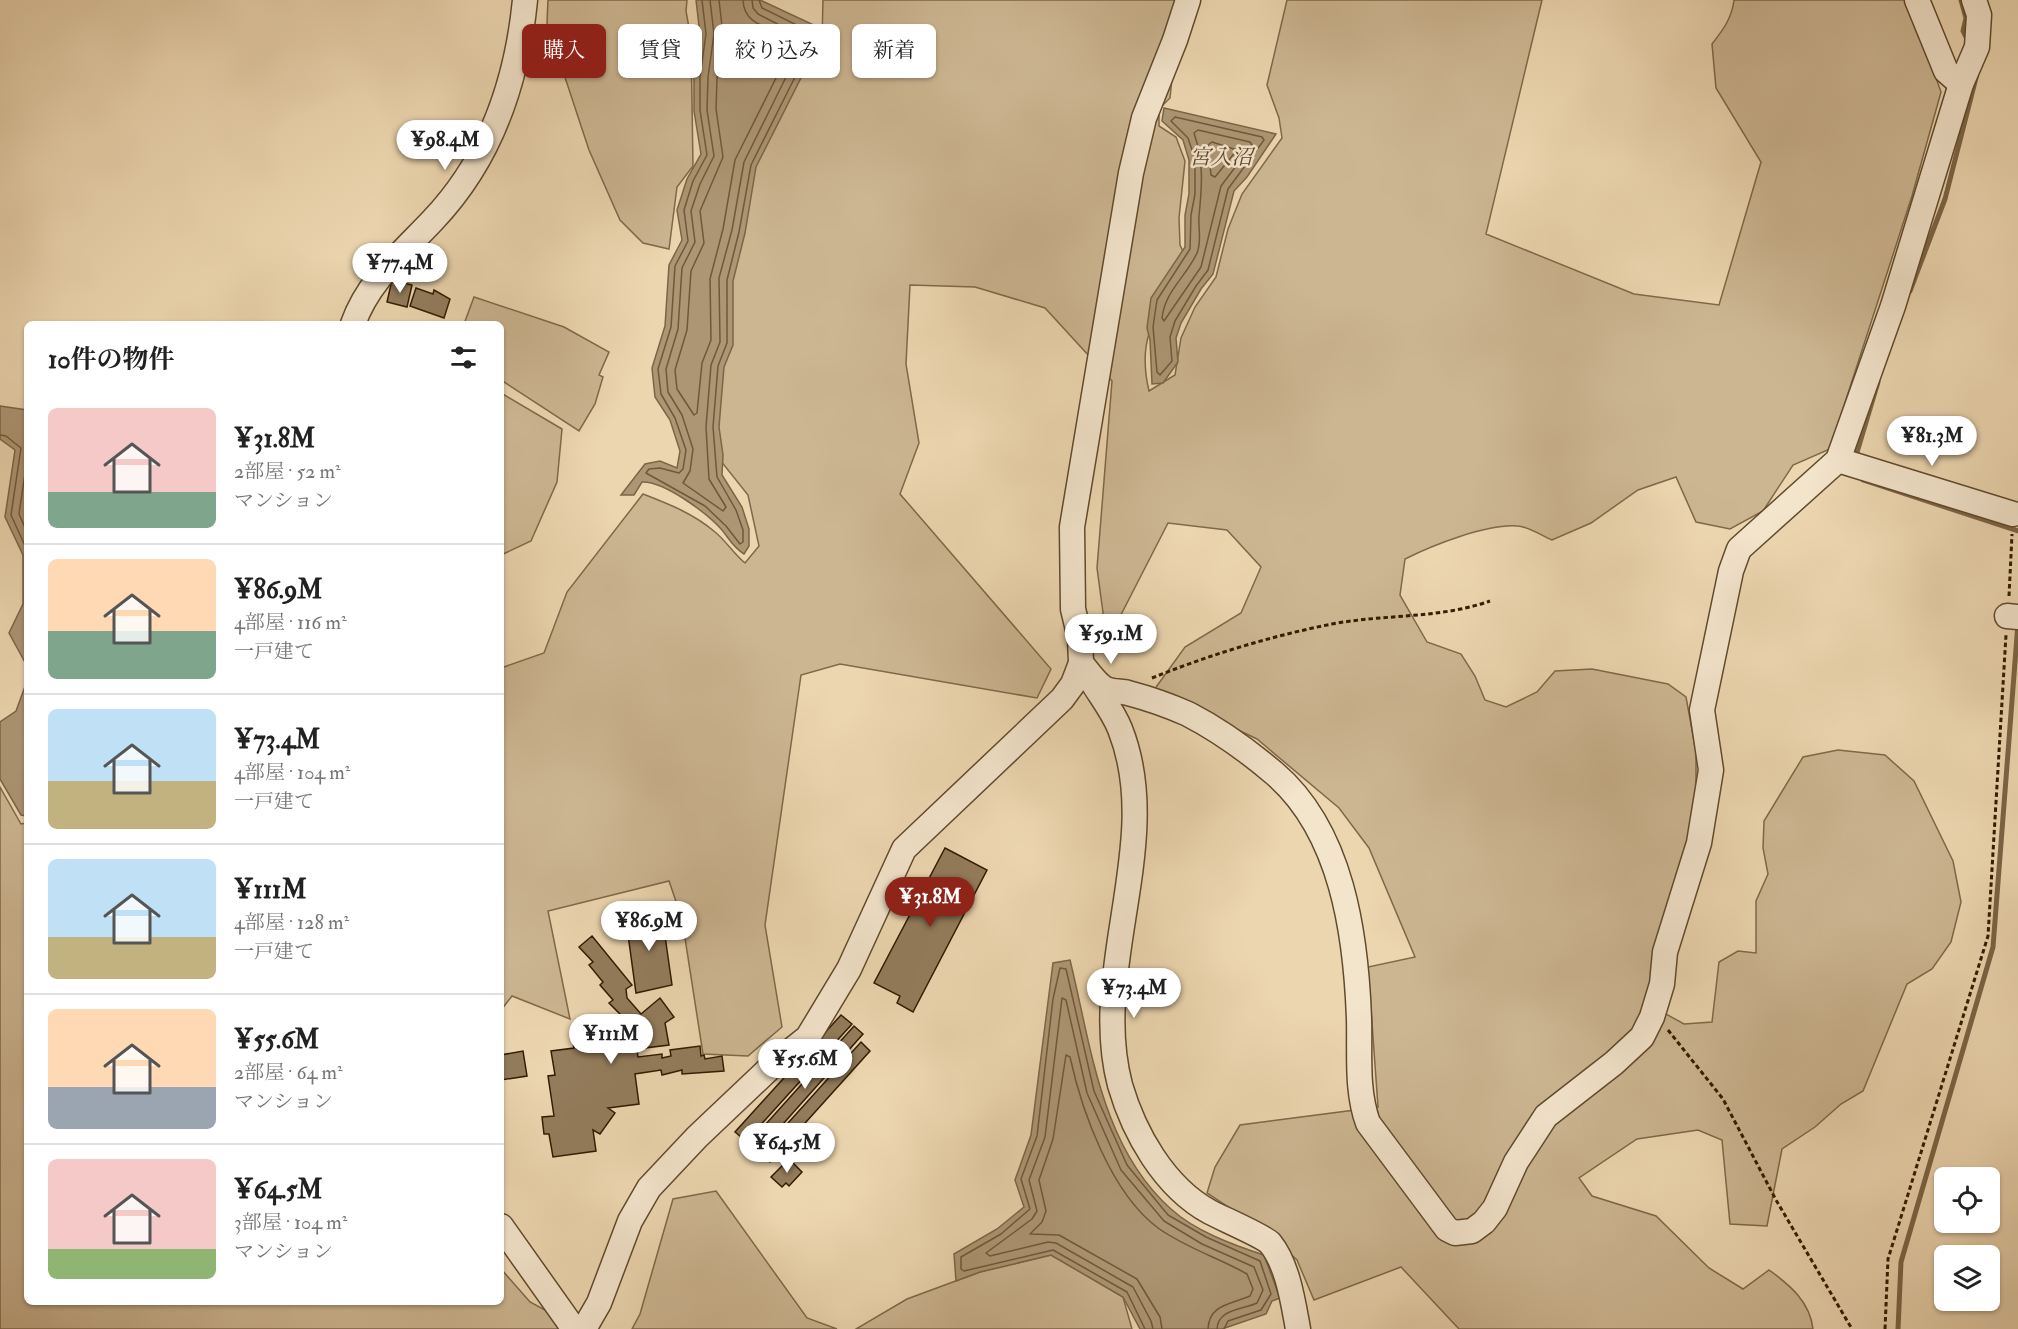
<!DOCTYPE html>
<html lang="ja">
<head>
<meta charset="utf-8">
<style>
  :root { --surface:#fff; --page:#f6f6f6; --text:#222; --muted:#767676; --line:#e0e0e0; --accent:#8f2418 }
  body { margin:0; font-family:"IM FELL Double Pica","Noto Serif JP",serif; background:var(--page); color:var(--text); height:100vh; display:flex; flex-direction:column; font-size:22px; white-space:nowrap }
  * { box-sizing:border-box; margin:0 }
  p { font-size:20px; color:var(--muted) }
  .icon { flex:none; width:33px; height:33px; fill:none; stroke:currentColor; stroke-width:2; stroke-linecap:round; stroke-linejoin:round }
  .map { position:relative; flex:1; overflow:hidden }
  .details { position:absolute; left:24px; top:321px; width:480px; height:984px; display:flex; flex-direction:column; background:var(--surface); border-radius:9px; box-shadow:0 2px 4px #0004 }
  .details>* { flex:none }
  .guide { position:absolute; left:522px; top:24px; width:570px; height:54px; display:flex; gap:12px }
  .tools { position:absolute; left:1934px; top:1167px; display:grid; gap:12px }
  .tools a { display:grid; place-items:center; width:66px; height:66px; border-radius:9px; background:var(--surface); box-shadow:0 2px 4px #0004; font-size:30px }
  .price { position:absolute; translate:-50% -51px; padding:0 14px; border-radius:21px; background:#fff; color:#222; font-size:20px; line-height:39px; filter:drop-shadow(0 2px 3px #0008) }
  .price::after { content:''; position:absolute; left:50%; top:36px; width:18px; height:14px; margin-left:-9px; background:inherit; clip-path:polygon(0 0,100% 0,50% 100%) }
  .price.on { background:var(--accent); color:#fff }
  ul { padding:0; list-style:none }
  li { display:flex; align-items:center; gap:18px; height:150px; padding:0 24px }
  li+li { border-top:2px solid var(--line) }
  li span { display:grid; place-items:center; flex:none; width:168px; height:120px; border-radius:9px; color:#555 }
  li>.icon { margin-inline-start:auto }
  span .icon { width:72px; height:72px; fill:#fffc; stroke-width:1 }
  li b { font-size:26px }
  h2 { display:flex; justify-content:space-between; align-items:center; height:72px; padding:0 24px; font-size:26px }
  .chip { padding:0 21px; border-radius:9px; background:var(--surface); box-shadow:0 2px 4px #0004; font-size:21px; line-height:54px }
  .chip.on { background:var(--accent); color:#fff }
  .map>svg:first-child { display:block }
  .green { fill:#ccb692; stroke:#7f6849; stroke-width:1.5 }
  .water { fill:#ad9674; stroke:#7c6546; stroke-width:1.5 }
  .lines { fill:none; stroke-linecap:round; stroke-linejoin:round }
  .shore { stroke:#70583a; stroke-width:1.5 }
  .stream { stroke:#7c6546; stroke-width:5 }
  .building { fill:#937c5c; stroke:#321b00; stroke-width:1.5 }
  .minor-casing { stroke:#604a2c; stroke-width:27 }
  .path { stroke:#321b00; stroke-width:3; stroke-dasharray:4.5 3; stroke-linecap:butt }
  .minor { stroke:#f3e4cc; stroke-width:24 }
  .labels { text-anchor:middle; stroke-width:5; stroke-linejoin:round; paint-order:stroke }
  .water-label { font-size:21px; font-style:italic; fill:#5d4629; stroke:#f3e4cc }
</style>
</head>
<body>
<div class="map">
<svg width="2018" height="1329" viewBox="0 0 2018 1329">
  <rect width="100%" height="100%" fill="#ecd6b0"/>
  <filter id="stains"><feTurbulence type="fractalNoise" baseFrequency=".00333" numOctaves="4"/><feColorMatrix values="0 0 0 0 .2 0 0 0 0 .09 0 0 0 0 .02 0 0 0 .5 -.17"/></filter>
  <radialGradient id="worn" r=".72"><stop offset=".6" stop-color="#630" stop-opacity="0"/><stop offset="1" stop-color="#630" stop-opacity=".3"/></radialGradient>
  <g class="green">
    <path d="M 548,0 L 687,0 L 686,11 L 691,39 L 693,166 L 677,187 L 669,249 L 643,243 L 620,220 L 589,150 L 547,23 Z"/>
    <path d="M 823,0 L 1180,0 L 1170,98 L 1159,109 L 1159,126 L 1176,137 L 1185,161 L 1179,218 L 1180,245 L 1190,266 C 1160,311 1135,332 1149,391 L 1175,375 L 1181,338 L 1195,307 L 1216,277 L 1228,229 L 1242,194 L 1282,138 L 1279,118 L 1267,85 L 1287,0 L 1542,0 L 1486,234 L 1634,294 L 1719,305 L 1761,162 L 1716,88 L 1712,44 C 1723,30 1732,18 1734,0 L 1908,0 L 1941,92 L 1912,196 L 1830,449 L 1793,465 L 1763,511 L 1730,529 L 1696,522 L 1676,477 L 1638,490 L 1591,523 L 1552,540 C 1542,536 1528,526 1517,526 C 1486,524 1433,545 1405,559 L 1400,595 L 1427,642 L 1461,654 L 1475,676 L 1485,700 L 1506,707 L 1537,692 L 1555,671 L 1592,669 L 1668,684 L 1686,697 L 1696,752 L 1696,820 L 1646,1003 L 1684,1024 L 1712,1022 L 1719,962 L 1738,951 L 1756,953 L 1756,901 L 1768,874 L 1763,848 L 1764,821 L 1803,757 L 1838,750 L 1885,755 L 1914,781 L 1953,861 L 1961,902 L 1951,942 L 1932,969 L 1907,984 L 1863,1091 L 1841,1104 L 1815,1127 L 1782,1149 L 1767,1226 L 1730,1224 L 1722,1140 L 1698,1130 L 1637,1139 L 1579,1178 L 1592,1196 L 1656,1216 L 1709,1268 L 1743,1289 L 1769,1270 C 1790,1285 1810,1302 1813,1329 L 1459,1329 L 1401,1267 L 1314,1300 L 1297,1260 L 1266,1232 L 1207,1193 L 1215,1167 L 1240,1125 L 1378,1107 L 1368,967 L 1415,957 L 1369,848 L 1339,808 L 1257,739 L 1154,690 L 1185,647 L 1241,613 L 1261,567 L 1227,530 L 1168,523 L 1107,642 L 1097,568 L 1112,381 L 1045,308 L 975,287 L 910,285 L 906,364 L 919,443 L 900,494 L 1051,669 L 1037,698 L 840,664 L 801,675 L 765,925 L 782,1027 L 748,1056 L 703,1054 L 682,919 L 669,881 L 548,911 L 570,1019 L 512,996 L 501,1010 L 501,668 L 544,653 L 567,592 L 643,494 C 669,504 694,514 715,532 C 726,541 734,554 745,563 L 759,546 L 748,495 L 720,460 L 714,421 L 732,252 L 744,160 L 822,39 Z"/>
    <path d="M 474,297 L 564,327 L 609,352 L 599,375 L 603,377 L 595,404 L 579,431 L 501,380 L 501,324 L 464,324 Z"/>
    <path d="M 501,393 L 562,429 L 557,482 L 531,541 L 501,555 Z"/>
    <path d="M 0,787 L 21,824 L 27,823 L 27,1302 L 501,1302 L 501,1269 L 530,1302 L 580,1329 L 0,1329 Z"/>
    <path d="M 716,1191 L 807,1318 L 837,1329 L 632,1329 L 640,1314 L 673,1199 Z"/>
    <path d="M 1051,1255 L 1123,1297 L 1132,1329 L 856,1329 L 907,1299 L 980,1272 Z"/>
  </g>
  <g class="water">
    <path d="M 696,0 L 760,0 L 833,34 L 802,76 L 756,167 L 745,233 L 733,281 L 733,345 L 724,367 L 719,427 L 723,455 L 722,475 L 742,507 L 749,529 L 749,546 L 744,554 C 733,547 730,540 722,530 C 707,513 664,481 642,482 L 634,495 L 621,495 L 645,464 L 660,461 L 677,468 L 680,451 L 670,420 L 655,397 L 652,368 L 665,326 L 669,265 L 682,240 L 677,210 L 687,179 L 701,154 L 694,111 L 694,76 L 700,34 Z"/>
    <path d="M 1164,108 L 1276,134 L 1247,177 L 1234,191 L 1213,274 L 1201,289 L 1181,323 L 1176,338 L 1178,362 L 1163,383 L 1152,384 L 1150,340 L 1147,328 L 1151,298 L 1185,247 L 1185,215 L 1189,194 L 1189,160 L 1183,140 L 1162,121 Z"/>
    <path d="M 0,406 L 27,410 L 27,666 L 9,633 L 23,604 L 23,555 L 5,517 L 15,450 L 0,439 Z"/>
    <path d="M 27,681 L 27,816 L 21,815 L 0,779 L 0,722 L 16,711 Z"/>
    <path d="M 1070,960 C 1091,1045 1101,1147 1171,1209 C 1195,1231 1233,1245 1264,1255 L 1280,1298 L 1272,1301 L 1266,1314 L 1222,1329 L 1140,1329 L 1123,1297 L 1051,1255 L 980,1272 L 956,1281 L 954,1254 L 997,1229 L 1024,1207 L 1015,1180 L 1031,1135 L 1053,963 Z"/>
  </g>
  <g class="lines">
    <g class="shore">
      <path d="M 702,0 L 706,34 L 700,76 L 700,110 L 707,155 L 693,181 L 684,210 L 688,241 L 675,266 L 671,327 L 658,369 L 661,394 L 675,418 L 686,450 L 683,469 L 679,473 L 660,468 L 649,469 L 646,473 L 705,506 L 726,526 L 740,544 L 743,542 L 743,530 L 736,510 L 717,477 L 713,427 L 718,366 L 727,343 L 727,280 L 739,232 L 751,165 L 797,73 L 823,38 L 762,8 L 759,0"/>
      <path d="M 710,0 L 714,34 L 708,77 L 707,110 L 714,156 L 700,184 L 691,211 L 695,242 L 682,268 L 678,329 L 666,369 L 668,392 L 682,415 L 693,449 L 690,471 L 683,483 L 723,511 L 726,507 L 709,479 L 706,427 L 711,365 L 720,342 L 719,278 L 732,230 L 744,162 L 790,69 L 811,41 L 758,14 L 753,8 L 752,0"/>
      <path d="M 719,0 L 723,35 L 717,78 L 716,109 L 723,157 L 700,211 L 704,243 L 691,271 L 687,330 L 675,370 L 677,389 L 694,415 L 697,413 L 702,363 L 711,340 L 710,279 L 723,229 L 735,160 L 782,66 L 797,44 C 783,25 744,32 743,0"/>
      <path d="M 1175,117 L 1262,137 L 1264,140 L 1228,189 L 1208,270 L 1196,286 L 1175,321 L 1170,337 L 1172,361 L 1160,375 L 1157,372 L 1153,327 L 1157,300 L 1190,249 L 1191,215 L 1195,194 L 1195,159 L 1188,138 L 1171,121 Z"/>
      <path d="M 1198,130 L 1250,142 L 1252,145 L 1221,186 L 1201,267 L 1164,321 L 1162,318 C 1165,291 1186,277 1197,253 C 1202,242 1198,227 1199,216 C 1202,186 1204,162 1194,133 Z"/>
      <path d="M 1212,142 L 1237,150 L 1215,177 L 1211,175 L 1208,145 Z"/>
      <path d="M 0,435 L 6,436 L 21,448 L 11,515 L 27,550"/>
      <path d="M 27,460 L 19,514 L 27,532"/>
      <path d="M 1145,1329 L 1127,1292 L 1053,1250 L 964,1271 L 961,1269 L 961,1257 L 1001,1234 L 1030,1209 L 1021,1179 L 1037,1136 L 1053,999 L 1060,968 L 1066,969 L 1094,1091 L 1127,1165 L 1168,1215 L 1206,1237 L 1260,1261 L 1271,1294 L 1261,1310 L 1228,1321 L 1224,1329"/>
      <path d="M 1153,1329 L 1151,1321 L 1133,1287 L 1056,1243 L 1048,1242 L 990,1256 L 986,1253 L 1032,1219 L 1037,1211 L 1029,1180 L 1045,1137 L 1062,998 L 1066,1000 L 1087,1093 L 1121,1170 L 1164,1221 L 1202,1244 L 1254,1267 L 1263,1290 L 1257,1303 C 1242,1310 1218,1309 1217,1329"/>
      <path d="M 1162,1329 L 1160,1317 L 1137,1279 L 1059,1235 L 1030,1234 L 1042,1222 L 1046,1211 L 1039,1180 L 1053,1139 L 1066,1055 L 1070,1057 C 1082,1112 1111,1193 1158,1228 C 1186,1248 1219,1258 1247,1274 L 1253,1289 L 1250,1296 C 1232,1304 1209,1304 1208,1329"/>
    </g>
    <g class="stream">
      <path d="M 1961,0 L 1966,18 L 1963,31 L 1968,41"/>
      <path d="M 1910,291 L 1945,199 L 1977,74"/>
      <path d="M 1855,459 L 1878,382"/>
      <path d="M 1863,480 L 2018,531"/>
      <path d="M 1898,1329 L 1901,1262 L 1993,947 L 2018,623"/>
    </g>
  </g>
  <g class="building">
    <path d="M 392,280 L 412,285 L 407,307 L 387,302 Z"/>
    <path d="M 416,288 L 433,294 L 434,290 L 450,299 L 444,318 L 410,306 Z"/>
    <path d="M 945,848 L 987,870 L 913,1012 L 897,1003 L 900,996 L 874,983 Z"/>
    <path d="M 653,912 L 654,916 L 662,915 L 672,985 L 636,993 L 626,920 L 634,919 L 633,914 Z"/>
    <path d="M 592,936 L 632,985 L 626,989 L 627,998 L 641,1014 L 660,998 L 674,1017 L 665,1023 L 669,1045 L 637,1049 L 638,1057 L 662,1054 L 662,1058 L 671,1056 L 670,1050 L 700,1046 L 701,1056 L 704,1055 L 705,1059 L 722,1056 L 724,1071 L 682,1074 L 682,1070 L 662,1075 L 661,1070 L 635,1074 L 639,1104 L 608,1108 L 615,1113 L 600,1134 L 593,1130 L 596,1151 L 553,1157 L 549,1134 L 544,1134 L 542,1117 L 554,1116 L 548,1076 L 555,1075 L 551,1051 L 574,1048 L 573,1043 L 584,1042 L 585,1046 L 593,1046 L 625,1019 L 609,1003 L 613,1000 L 600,985 L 603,982 L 589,965 L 593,962 L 579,947 Z"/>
    <path d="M 841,1015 L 852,1024 L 746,1141 L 735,1132 Z"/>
    <path d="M 854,1026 L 863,1034 L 758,1152 L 748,1144 Z"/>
    <path d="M 861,1042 L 870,1051 L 770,1162 L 760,1154 Z"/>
    <path d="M 523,1051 L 527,1076 L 501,1080 L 501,1055 Z"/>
    <path d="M 789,1159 L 802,1172 L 789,1186 L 786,1183 L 782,1187 L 771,1177 Z"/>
  </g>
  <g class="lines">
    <defs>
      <g id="minor">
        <path d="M 1917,0 L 1946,71 L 1961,84"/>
        <path d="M 353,324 C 368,281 403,252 433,220 C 491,159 517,82 525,0"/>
        <path d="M 1838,460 L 2013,514"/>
        <path d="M 2007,616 L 2018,617"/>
        <path d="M 1081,663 C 1087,670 1097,685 1106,689 C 1112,692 1121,691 1128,693 C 1147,698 1170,706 1188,714 C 1219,730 1248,751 1274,773 C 1342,831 1356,934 1359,1019 C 1360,1053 1356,1090 1368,1123 L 1447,1229 L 1455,1233 L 1472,1231 L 1484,1222 L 1495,1208 L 1516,1162 L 1546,1116 L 1614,1063 L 1642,1037 L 1652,1017 L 1662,984 L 1665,952 L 1699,843 L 1711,770 L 1702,710 L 1731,571 L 1739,549 L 1838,460 L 1893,306 L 1961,84 L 1977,47 L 1979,15 L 1974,0"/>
        <path d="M 1090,678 C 1099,694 1113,711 1120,729 C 1165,842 1089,968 1120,1085 C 1134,1133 1164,1187 1210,1212 C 1221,1218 1263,1236 1270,1243 C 1288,1265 1293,1302 1298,1329"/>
        <path d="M 501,1226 L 574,1329"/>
        <path d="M 584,1329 L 599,1303 L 630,1221 L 649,1188 L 697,1137 L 773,1065 L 808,1037 L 849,969 L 904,849 L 1062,699 L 1073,684 L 1081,663 L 1080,638 L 1073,609 L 1072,527 L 1131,173 L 1144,118 L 1175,40 L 1188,0"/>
      </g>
    </defs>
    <use href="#minor" class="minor-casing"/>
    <g class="path">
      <path d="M 2009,596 L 2012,534"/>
      <path d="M 1152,678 C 1209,655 1271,636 1332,624 C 1385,614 1439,619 1490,601"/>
      <path d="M 1668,1030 L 1723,1099 L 1776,1200 L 1852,1329"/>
      <path d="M 1885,1329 L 1888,1259 L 1988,936 L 2006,635"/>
    </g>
    <use href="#minor" class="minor"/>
  </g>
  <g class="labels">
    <g class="water-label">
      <text x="1221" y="164">宮入沼</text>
    </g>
  </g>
  <rect width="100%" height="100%" filter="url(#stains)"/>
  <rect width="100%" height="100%" fill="url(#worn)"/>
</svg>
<div class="tools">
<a><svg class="icon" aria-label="locate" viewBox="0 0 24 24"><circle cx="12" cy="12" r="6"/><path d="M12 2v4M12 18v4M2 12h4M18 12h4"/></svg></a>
<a><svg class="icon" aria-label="layers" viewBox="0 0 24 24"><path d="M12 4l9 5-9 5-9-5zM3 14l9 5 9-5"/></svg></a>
</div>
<b class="price" style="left:445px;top:171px">¥98.4M</b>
<b class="price" style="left:400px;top:294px">¥77.4M</b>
<b class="price" style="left:1932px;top:467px">¥81.3M</b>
<b class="price" style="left:1111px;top:665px">¥59.1M</b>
<b class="price on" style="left:930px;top:928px">¥31.8M</b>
<b class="price" style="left:649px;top:952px">¥86.9M</b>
<b class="price" style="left:1134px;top:1019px">¥73.4M</b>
<b class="price" style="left:611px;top:1065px">¥111M</b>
<b class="price" style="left:805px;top:1090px">¥55.6M</b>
<b class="price" style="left:787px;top:1174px">¥64.5M</b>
<div class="guide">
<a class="chip on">購入</a>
<a class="chip">賃貸</a>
<a class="chip">絞り込み</a>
<a class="chip">新着</a>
</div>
<section class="details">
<h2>10件の物件<svg class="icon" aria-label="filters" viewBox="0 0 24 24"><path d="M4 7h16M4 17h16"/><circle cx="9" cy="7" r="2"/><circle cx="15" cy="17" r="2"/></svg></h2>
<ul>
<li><span style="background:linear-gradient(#f6c9c9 70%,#7fa58c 0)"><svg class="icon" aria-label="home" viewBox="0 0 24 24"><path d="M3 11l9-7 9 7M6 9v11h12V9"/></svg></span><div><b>¥31.8M</b><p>2部屋 · 52 m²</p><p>マンション</p></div></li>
<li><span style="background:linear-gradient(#ffd9b3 60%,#7fa58c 0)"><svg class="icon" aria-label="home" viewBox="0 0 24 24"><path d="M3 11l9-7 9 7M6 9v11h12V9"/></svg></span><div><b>¥86.9M</b><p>4部屋 · 116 m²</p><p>一戸建て</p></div></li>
<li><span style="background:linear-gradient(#bfe0f5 60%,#c2b280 0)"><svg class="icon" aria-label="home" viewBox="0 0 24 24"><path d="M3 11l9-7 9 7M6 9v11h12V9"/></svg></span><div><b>¥73.4M</b><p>4部屋 · 104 m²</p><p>一戸建て</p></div></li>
<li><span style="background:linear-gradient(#bfe0f5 65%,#c2b280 0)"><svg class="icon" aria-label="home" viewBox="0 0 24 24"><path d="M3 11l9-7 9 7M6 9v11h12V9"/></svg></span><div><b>¥111M</b><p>4部屋 · 128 m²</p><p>一戸建て</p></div></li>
<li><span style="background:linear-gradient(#ffd9b3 65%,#9aa5b1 0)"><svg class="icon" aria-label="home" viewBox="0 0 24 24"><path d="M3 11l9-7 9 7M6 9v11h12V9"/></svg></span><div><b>¥55.6M</b><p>2部屋 · 64 m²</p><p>マンション</p></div></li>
<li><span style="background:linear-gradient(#f6c9c9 75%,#8fb573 0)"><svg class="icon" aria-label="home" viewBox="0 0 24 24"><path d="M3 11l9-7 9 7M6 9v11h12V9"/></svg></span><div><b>¥64.5M</b><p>3部屋 · 104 m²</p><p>マンション</p></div></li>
</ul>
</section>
</div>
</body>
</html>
